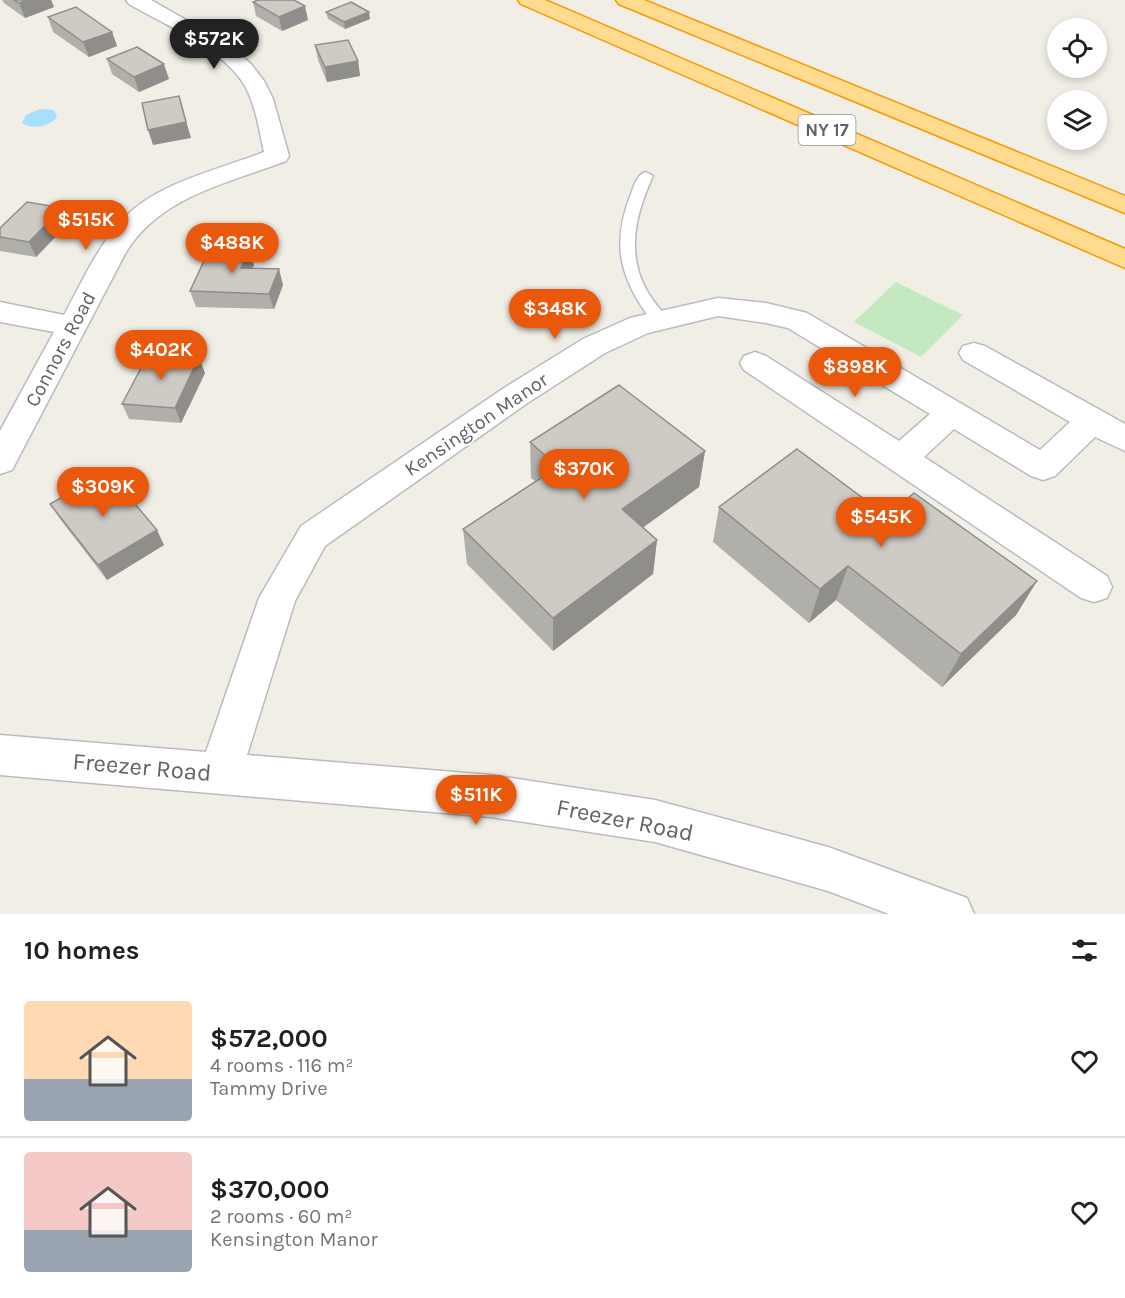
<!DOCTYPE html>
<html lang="en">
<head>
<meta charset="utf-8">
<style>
  :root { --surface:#fff; --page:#f2f2f2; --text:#202124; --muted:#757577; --line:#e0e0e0; --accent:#ea580c }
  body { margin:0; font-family:Karla,sans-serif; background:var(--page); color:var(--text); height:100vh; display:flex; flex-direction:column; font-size:22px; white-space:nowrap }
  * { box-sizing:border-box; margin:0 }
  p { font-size:20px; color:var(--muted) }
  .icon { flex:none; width:33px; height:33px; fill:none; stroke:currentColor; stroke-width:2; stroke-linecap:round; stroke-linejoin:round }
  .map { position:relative; height:914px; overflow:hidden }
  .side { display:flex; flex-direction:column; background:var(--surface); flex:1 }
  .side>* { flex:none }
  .tools { position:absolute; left:1047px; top:18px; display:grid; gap:12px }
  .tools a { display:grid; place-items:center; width:60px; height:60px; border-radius:50%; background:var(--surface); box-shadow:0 3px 9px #0003; font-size:30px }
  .price { position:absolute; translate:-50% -51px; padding:0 14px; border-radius:21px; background:var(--accent); color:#fff; font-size:20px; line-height:39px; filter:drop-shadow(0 2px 3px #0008) }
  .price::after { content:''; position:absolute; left:50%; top:36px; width:18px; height:14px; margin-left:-9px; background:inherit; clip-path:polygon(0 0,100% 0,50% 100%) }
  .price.on { background:#222; color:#fff }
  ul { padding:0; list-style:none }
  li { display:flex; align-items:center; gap:18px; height:150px; padding:0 24px }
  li+li { border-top:2px solid var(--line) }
  li span { display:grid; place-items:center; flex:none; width:168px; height:120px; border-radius:6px; color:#555 }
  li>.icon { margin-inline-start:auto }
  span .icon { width:72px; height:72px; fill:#fffc; stroke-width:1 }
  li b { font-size:26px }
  h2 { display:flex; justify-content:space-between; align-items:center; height:72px; padding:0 24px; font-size:26px }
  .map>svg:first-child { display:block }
  .green { fill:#c4e9c1 }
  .water { fill:#a8dfff }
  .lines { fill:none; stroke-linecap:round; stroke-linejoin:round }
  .lane-casing { stroke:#b8bcc0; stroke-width:3 }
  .street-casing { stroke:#b8bcc0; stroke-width:3 }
  .highway-casing { stroke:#f79800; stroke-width:3 }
  .lane { fill:#fff; fill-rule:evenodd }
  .street { fill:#fff; fill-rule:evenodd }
  .highway { fill:#ffdb8f; fill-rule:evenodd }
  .wall { fill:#b1afa9 }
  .shaded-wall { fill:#908e8a }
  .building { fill:#cecbc5; stroke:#908e8a; stroke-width:1.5 }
  .labels { text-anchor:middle; stroke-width:4.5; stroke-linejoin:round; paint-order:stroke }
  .shield { fill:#fff; stroke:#8e9295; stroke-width:1.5 }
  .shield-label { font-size:18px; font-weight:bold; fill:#5d6367 }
  .street-label { font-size:20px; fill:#5d6367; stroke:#fff }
  .near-street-label { font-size:24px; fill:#5d6367; stroke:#fff }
</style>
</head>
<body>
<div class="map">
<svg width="1125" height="914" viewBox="0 0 1125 914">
  <rect width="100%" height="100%" fill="#f1eee6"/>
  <path class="green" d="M 896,282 L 963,315 L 921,357 L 854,322 Z"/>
  <path class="water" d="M 40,109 L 54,110 L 57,117 C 48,127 33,130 22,123 L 26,115 Z"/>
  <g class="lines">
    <defs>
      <path id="lane" d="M 646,172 L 653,176 C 636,212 626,252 646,289 C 652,301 661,309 668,320 L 666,324 L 654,324 C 621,281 610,246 631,194 C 634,186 637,174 646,172 Z"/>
      <g id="street">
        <path d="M 126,0 L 151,0 L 223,41 L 251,64 L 264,81 L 273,99 L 289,156 L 286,161 C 228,183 158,197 125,254 L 12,470 L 0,474 L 0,431 L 54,332 L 0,322 L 0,302 L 64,315 C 82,282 98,245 124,218 C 159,182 218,170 264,152 C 259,130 256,106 245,86 C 224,49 165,25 129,4 Z"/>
        <path d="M 718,298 L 766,303 L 807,313 L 1040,450 L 1070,422 L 963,360 L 959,353 L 963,346 L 974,343 L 985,346 L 1125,424 L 1125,451 L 1095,437 L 1055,476 L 1043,480 L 1031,476 L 954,429 L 924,457 L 1107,576 L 1112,587 L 1107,598 L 1094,602 L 1081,598 L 744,370 L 740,363 L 744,356 L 755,352 L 766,356 L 899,441 L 930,414 L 788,328 L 766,323 L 718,316 L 648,333 L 605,353 L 526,404 L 325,546 L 295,601 L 247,755 L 491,775 L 655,800 L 828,847 L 967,898 L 974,914 L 889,914 L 828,891 L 655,842 L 491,817 L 0,775 L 0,735 L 206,752 L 259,598 L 301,526 L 504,388 L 583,339 L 630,318 Z"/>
      </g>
      <g id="highway">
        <path d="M 518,0 L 545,0 L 1125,249 L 1125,268 L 521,4 Z"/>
        <path d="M 616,0 L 644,0 L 1125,196 L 1125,213 L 619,4 Z"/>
      </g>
    </defs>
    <use href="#lane" class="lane-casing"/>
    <use href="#street" class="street-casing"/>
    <use href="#highway" class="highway-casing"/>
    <use href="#lane" class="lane"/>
    <use href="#street" class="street"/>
    <use href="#highway" class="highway"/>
  </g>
  <g class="wall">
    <path d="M 2,0 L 51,0 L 54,7 L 25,18 L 4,3 Z"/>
    <path d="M 253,2 L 308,20 L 282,31 L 256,16 Z"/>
    <path d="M 326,12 L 370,19 L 345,29 L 328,19 Z"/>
    <path d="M 48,17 L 112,32 L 117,46 L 89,57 L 53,32 Z"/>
    <path d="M 315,45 L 358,61 L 360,76 L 327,82 L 318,60 Z"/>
    <path d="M 107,59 L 169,79 L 139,92 L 112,74 Z"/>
    <path d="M 69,223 L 36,257 L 0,251 L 0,228 Z"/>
    <path d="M 254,265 L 252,268 L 283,285 L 274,309 L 196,307 L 190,291 Z"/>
    <path d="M 205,373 L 181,423 L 129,419 L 122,404 Z"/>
    <path d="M 530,442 L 705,451 L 699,487 L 643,527 L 657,540 L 653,574 L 553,651 L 467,564 L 463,529 L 535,481 L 531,478 Z"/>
    <path d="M 50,504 L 164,545 L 107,580 L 60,519 Z"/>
    <path d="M 719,507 L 887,516 L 1037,581 L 1016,615 L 942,687 L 836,600 L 809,623 L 713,542 Z"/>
  </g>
  <g class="shaded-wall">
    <path d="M 28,0 L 51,0 L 54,7 L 25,18 L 19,3 Z"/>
    <path d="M 305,6 L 308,20 L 282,31 L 279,17 Z"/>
    <path d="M 369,12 L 370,19 L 345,29 L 344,22 Z"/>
    <path d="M 112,32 L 117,46 L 89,57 L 83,42 Z"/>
    <path d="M 358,61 L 360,76 L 327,82 L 325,67 Z"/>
    <path d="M 164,64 L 169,79 L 139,92 L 134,77 Z"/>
    <path d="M 179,96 L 191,138 L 153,145 L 148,130 Z"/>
    <path d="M 62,208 L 69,223 L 36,257 L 29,242 Z"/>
    <path d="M 249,250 L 254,265 L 246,283 L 241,268 Z"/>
    <path d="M 279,269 L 283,285 L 274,309 L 269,294 Z"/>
    <path d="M 199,357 L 205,373 L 181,423 L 175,408 Z"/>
    <path d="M 705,451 L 699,487 L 619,545 L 622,509 Z"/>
    <path d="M 157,530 L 164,545 L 107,580 L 98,565 Z"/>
    <path d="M 657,540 L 653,574 L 553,651 L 553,618 Z"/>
    <path d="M 848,566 L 836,600 L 809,623 L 820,589 Z"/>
    <path d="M 1037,581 L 1016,615 L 942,687 L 961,654 Z"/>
  </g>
  <g class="building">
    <path d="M 14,0 L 28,0 L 19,3 Z"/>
    <path d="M 258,0 L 294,0 L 305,6 L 279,17 L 253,2 Z"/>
    <path d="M 351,2 L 369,12 L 344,22 L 326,12 Z"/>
    <path d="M 76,7 L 112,32 L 83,42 L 48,17 Z"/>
    <path d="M 348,40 L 358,61 L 325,67 L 315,45 Z"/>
    <path d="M 137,47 L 164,64 L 134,77 L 107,59 Z"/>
    <path d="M 179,96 L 186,122 L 148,130 L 142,103 Z"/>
    <path d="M 27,202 L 62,208 L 29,242 L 0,237 L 0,228 Z"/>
    <path d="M 210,248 L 249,250 L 241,268 L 279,269 L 269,294 L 190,291 Z"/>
    <path d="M 149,353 L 199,357 L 175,408 L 122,404 Z"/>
    <path d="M 619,385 L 705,451 L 622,509 L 657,540 L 553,618 L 463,529 L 558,467 L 530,442 Z"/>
    <path d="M 797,449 L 887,516 L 914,493 L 1037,581 L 961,654 L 848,566 L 820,589 L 719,507 Z"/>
    <path d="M 108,472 L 157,530 L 98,565 L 50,504 Z"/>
  </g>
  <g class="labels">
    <rect class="shield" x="798.5" y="115" width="57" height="30" rx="4.5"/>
    <g class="shield-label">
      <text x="827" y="136">NY 17</text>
    </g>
    <g class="street-label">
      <text transform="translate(60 349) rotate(-62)" y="7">Connors Road</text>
      <text transform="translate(476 424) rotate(-34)" y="7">Kensington Manor</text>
    </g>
    <g class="near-street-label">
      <text transform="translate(142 767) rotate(5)" y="8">Freezer Road</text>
      <text transform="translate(625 820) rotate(11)" y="8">Freezer Road</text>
    </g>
  </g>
</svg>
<div class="tools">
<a><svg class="icon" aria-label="locate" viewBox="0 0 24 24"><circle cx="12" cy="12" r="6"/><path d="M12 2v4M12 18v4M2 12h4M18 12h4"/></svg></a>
<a><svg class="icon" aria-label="layers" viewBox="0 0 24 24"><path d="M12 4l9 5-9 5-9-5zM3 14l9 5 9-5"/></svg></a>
</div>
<b class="price on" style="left:214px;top:70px">$572K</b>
<b class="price" style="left:86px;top:251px">$515K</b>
<b class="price" style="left:232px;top:274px">$488K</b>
<b class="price" style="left:555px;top:340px">$348K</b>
<b class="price" style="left:161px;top:381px">$402K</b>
<b class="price" style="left:855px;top:398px">$898K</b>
<b class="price" style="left:584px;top:500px">$370K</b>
<b class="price" style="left:103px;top:518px">$309K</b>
<b class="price" style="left:881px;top:548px">$545K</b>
<b class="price" style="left:476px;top:826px">$511K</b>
</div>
<section class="side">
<h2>10 homes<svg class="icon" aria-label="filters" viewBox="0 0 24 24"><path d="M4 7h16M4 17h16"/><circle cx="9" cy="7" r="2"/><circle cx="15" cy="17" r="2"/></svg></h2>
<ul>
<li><span style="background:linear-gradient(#ffd9b3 65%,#9aa5b1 0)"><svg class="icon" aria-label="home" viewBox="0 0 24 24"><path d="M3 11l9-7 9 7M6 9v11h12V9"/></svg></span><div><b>$572,000</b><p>4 rooms · 116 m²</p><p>Tammy Drive</p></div><svg class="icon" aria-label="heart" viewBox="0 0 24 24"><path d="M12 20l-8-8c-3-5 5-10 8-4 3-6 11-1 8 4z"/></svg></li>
<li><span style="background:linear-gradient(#f6c9c9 65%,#9aa5b1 0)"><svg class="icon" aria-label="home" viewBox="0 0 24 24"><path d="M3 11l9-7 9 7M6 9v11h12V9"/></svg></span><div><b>$370,000</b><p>2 rooms · 60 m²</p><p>Kensington Manor</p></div><svg class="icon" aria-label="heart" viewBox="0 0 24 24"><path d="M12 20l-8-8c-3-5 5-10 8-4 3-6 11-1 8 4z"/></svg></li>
</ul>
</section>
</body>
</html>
